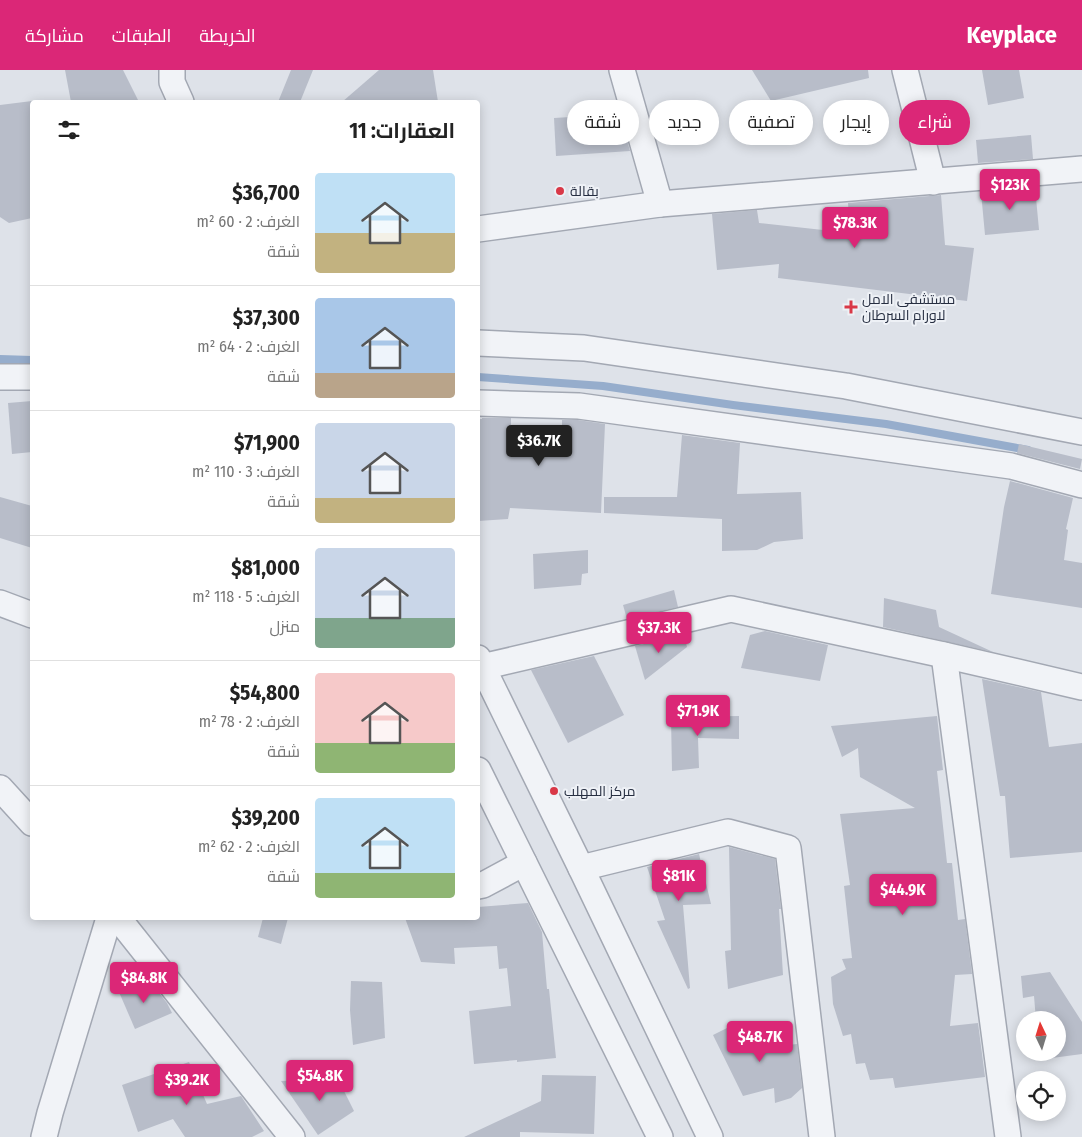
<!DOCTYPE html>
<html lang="ar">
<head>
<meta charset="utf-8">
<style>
  :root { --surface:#fff; --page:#f6f6f6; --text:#222; --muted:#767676; --line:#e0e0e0; --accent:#db2777 }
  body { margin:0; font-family:"Fira Sans Condensed",Cairo,sans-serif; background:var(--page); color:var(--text); direction:rtl; height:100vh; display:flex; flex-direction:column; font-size:19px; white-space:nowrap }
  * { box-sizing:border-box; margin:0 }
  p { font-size:16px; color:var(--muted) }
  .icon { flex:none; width:28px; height:28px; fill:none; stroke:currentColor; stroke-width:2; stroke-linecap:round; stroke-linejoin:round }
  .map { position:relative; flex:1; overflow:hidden; direction:ltr }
  .details { position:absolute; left:30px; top:30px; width:450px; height:820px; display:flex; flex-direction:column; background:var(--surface); border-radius:5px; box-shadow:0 2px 12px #0003; direction:rtl }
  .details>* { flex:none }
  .hud { position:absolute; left:495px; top:30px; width:475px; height:45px; direction:rtl; display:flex; gap:10px }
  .needle { width:32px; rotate:356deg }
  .buttons { position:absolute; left:1016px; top:941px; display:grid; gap:10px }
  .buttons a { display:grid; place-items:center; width:50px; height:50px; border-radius:50%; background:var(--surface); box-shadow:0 2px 12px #0003; font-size:25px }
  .price { position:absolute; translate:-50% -42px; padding:0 11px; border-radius:5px; background:var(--accent); color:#fff; font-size:16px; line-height:32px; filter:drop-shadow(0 1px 2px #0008) }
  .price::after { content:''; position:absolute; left:50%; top:30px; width:15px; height:11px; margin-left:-8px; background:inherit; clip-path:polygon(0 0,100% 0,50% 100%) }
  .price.current { background:#222; color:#fff }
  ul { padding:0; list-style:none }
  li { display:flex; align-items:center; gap:15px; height:125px; padding:0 25px }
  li+li { border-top:1px solid var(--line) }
  li span { display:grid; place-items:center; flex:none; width:140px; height:100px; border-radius:5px; color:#555 }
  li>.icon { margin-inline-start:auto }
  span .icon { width:60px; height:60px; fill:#fffc; stroke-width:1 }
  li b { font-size:21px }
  h2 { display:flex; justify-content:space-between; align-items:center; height:60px; padding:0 25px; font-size:21px }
  .chip { padding:0 18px; border-radius:22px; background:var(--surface); box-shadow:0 2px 12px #0003; font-size:18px; line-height:45px }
  .chip.current { background:var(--accent); color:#fff }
  header { display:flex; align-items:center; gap:30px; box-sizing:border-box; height:70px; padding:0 25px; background:var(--accent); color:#fff }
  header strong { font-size:24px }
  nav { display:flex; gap:28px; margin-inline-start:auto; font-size:18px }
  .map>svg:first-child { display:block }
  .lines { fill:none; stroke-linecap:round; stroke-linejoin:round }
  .stream { stroke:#96adcc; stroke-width:8 }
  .building { fill:#b8bdc9 }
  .minor-casing { stroke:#a3a8b3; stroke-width:28 }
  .minor { stroke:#f1f3f7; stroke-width:25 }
  .poi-dot { fill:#d93847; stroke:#eef1f6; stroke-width:2 }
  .labels { text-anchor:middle; stroke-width:4; stroke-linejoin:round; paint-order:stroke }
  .poi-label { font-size:14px; fill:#262e41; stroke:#eef1f6; text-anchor:start }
</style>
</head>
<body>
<header>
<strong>Keyplace</strong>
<nav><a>الخريطة</a><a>الطبقات</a><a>مشاركة</a></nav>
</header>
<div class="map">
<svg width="1082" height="1067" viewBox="0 0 1082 1067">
  <rect width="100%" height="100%" fill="#dee2e9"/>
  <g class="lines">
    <g class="stream">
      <path d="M 0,289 L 32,290"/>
      <path d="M 478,307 L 603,316 L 733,335 L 886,354 L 1028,380"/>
    </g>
  </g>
  <g class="building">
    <path d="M 65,0 L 123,0 L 139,32 L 71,32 Z"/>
    <path d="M 291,0 L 313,0 L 300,32 L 278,32 Z"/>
    <path d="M 379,0 L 433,0 L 438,32 L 342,32 Z"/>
    <path d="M 752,0 L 868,0 L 869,8 L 771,31 Z"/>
    <path d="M 982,0 L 1019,0 L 1024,28 L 988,35 Z"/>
    <path d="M 32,31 L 32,148 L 9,153 L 0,147 L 0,35 Z"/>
    <path d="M 620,44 L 630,81 L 556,86 L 554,48 Z"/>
    <path d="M 1031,65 L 1033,89 L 978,93 L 976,70 Z"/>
    <path d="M 1035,117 L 1039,160 L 985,165 L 981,122 Z"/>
    <path d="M 941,125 L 945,175 L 974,178 L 967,231 L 778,208 L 779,194 L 717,200 L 712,144 L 757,140 L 759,153 L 850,163 L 848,133 Z"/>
    <path d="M 32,331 L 32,382 L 12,384 L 8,333 Z"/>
    <path d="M 482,348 L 511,348 L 511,356 L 562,357 L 562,350 L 578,350 L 605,354 L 601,443 L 510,438 L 508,449 L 478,451 L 478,349 L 482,349 Z"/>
    <path d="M 682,365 L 740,373 L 737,424 L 801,422 L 803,469 L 774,472 L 757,480 L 722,481 L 722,449 L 604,443 L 604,427 L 677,427 Z"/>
    <path d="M 1019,374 L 1082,389 L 1080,399 L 1017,383 Z"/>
    <path d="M 1010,411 L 1073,428 L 1066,459 L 1068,460 L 1064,490 L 1082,493 L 1082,538 L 991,524 L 1004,437 Z"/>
    <path d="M 0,427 L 32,436 L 32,478 L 0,468 Z"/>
    <path d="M 588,480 L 588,503 L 582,504 L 581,515 L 534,519 L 533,484 Z"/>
    <path d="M 674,520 L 678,537 L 627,549 L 623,535 Z"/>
    <path d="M 884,528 L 936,540 L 939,557 L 993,582 L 883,557 Z"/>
    <path d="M 765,561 L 828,575 L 820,611 L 741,598 L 750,565 Z"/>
    <path d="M 684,565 L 687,577 L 645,610 L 635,576 Z"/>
    <path d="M 594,586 L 624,645 L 568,673 L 531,600 Z"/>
    <path d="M 982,609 L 1041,622 L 1049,677 L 1082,673 L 1082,782 L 1010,788 L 1005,726 L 1000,726 Z"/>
    <path d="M 739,646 L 739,669 L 698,668 L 699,698 L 672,701 L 671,647 Z"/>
    <path d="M 937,646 L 943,700 L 937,701 L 947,793 L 952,793 L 958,850 L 965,849 L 972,904 L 955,905 L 950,956 L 978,953 L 985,1007 L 895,1018 L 893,1008 L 870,1010 L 865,993 L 856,994 L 851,964 L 843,966 L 833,934 L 831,907 L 846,899 L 842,889 L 852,888 L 844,816 L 850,815 L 840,744 L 915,738 L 860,707 L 858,678 L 842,687 L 831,656 Z"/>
    <path d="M 729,777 L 775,789 L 781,839 L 779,839 L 783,905 L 728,919 L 725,881 L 731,880 Z"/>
    <path d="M 699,784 L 711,834 L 683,835 L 690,918 L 688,919 L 657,851 L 665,850 L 647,797 Z"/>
    <path d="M 528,833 L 542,862 L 547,919 L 549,919 L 556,988 L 517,992 L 517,990 L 474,994 L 469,941 L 511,936 L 507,898 L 499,899 L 497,876 L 454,878 L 455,894 L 421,892 L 405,848 L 478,848 L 478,837 Z"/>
    <path d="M 263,848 L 288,848 L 281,874 L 258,867 Z"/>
    <path d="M 1050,902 L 1082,952 L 1082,984 L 1052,988 L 1047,982 L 1058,982 L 1058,950 L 1036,950 L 1034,926 L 1023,928 L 1021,906 Z"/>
    <path d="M 148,909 L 167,933 L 172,943 L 135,959 L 119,922 Z"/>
    <path d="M 351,911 L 382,912 L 385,968 L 353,975 L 350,940 Z"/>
    <path d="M 739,952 L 768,977 L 797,974 L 802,1018 L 791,1028 L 775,1033 L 774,1018 L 743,1026 L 713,965 Z"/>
    <path d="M 189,992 L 207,1034 L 241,1026 L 264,1061 L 252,1067 L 185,1067 L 173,1049 L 138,1062 L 122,1015 Z"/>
    <path d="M 542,1005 L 596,1006 L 594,1064 L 520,1062 L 520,1067 L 464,1067 L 541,1031 Z"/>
    <path d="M 338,1009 L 354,1041 L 318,1065 L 281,1011 Z"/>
  </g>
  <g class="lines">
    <defs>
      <g id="minor">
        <path d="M 172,0 L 172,12 L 181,32"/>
        <path d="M 622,0 L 660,134"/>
        <path d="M 905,0 L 933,112"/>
        <path d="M 478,159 L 660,134 L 1082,99"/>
        <path d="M 478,273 L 584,278 L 846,316 L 1082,362"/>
        <path d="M 0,307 L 32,307"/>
        <path d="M 478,333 L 579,336 L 1011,396 L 1082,415"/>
        <path d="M 0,533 L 32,545"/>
        <path d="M 944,585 L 1008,1067"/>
        <path d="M 478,588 L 581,798 L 710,1067"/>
        <path d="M 482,597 L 731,539 L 944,585 L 1082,617"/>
        <path d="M 478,700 L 660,1067"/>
        <path d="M 0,718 L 32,753"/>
        <path d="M 581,798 L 728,762 L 788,778 L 822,1067"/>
        <path d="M 478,816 L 483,815 L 524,793"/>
        <path d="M 118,848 L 292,1067"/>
        <path d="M 44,1067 L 50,1043 L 109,848"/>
      </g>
    </defs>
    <use href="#minor" class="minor-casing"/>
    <use href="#minor" class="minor"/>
  </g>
  <g class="poi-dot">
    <circle cx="560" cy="121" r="5"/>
    <path d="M848.5 229.5h5v5h5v5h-5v5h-5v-5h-5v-5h5z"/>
    <circle cx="554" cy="721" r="5"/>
  </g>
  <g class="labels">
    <g class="poi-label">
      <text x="570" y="126">بقالة</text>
      <text x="862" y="234">مستشفى الامل<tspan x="862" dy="16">لاورام السرطان</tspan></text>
      <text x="564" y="726">مركز المهلب</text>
    </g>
  </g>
</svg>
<div class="buttons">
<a><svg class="needle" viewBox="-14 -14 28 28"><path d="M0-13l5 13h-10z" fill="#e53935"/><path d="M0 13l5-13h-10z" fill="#767676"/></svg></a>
<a><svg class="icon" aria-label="locate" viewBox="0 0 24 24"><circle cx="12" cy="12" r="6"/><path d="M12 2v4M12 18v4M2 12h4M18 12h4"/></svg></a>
</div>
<b class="price" style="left:1010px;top:141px">$123K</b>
<b class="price" style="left:855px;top:179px">$78.3K</b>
<b class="price current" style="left:539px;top:397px">$36.7K</b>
<b class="price" style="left:659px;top:584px">$37.3K</b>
<b class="price" style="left:698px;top:667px">$71.9K</b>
<b class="price" style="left:679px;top:832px">$81K</b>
<b class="price" style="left:903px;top:846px">$44.9K</b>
<b class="price" style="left:144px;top:934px">$84.8K</b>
<b class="price" style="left:760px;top:993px">$48.7K</b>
<b class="price" style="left:320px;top:1032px">$54.8K</b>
<b class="price" style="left:187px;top:1036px">$39.2K</b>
<div class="hud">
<a class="chip current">شراء</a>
<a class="chip">إيجار</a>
<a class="chip">تصفية</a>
<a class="chip">جديد</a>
<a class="chip">شقة</a>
</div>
<section class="details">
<h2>العقارات: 11<svg class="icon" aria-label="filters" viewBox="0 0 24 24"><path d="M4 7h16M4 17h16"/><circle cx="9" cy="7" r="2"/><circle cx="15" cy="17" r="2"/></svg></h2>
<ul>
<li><span style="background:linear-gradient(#bfe0f5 60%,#c2b280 0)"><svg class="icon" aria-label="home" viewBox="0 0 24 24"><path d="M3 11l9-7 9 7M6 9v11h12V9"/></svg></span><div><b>$36,700</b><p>الغرف: 2 · 60 m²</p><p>شقة</p></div></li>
<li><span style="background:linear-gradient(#a9c7e8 75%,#b9a48a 0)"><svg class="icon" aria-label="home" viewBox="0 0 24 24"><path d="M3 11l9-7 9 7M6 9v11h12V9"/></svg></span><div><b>$37,300</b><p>الغرف: 2 · 64 m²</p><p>شقة</p></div></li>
<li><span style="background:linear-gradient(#c9d6e8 75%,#c2b280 0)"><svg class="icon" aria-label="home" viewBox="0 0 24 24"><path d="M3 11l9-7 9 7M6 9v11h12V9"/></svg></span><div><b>$71,900</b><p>الغرف: 3 · 110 m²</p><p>شقة</p></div></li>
<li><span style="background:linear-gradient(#c9d6e8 70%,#7fa58c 0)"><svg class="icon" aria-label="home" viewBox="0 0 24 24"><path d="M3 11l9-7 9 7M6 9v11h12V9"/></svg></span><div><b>$81,000</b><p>الغرف: 5 · 118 m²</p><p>منزل</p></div></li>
<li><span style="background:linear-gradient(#f6c9c9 70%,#8fb573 0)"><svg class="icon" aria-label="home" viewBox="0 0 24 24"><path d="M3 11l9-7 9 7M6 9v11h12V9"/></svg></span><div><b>$54,800</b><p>الغرف: 2 · 78 m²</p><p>شقة</p></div></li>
<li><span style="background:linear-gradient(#bfe0f5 75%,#8fb573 0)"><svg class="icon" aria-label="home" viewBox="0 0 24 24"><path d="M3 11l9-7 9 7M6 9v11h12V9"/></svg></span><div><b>$39,200</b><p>الغرف: 2 · 62 m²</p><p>شقة</p></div></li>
</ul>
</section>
</div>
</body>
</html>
